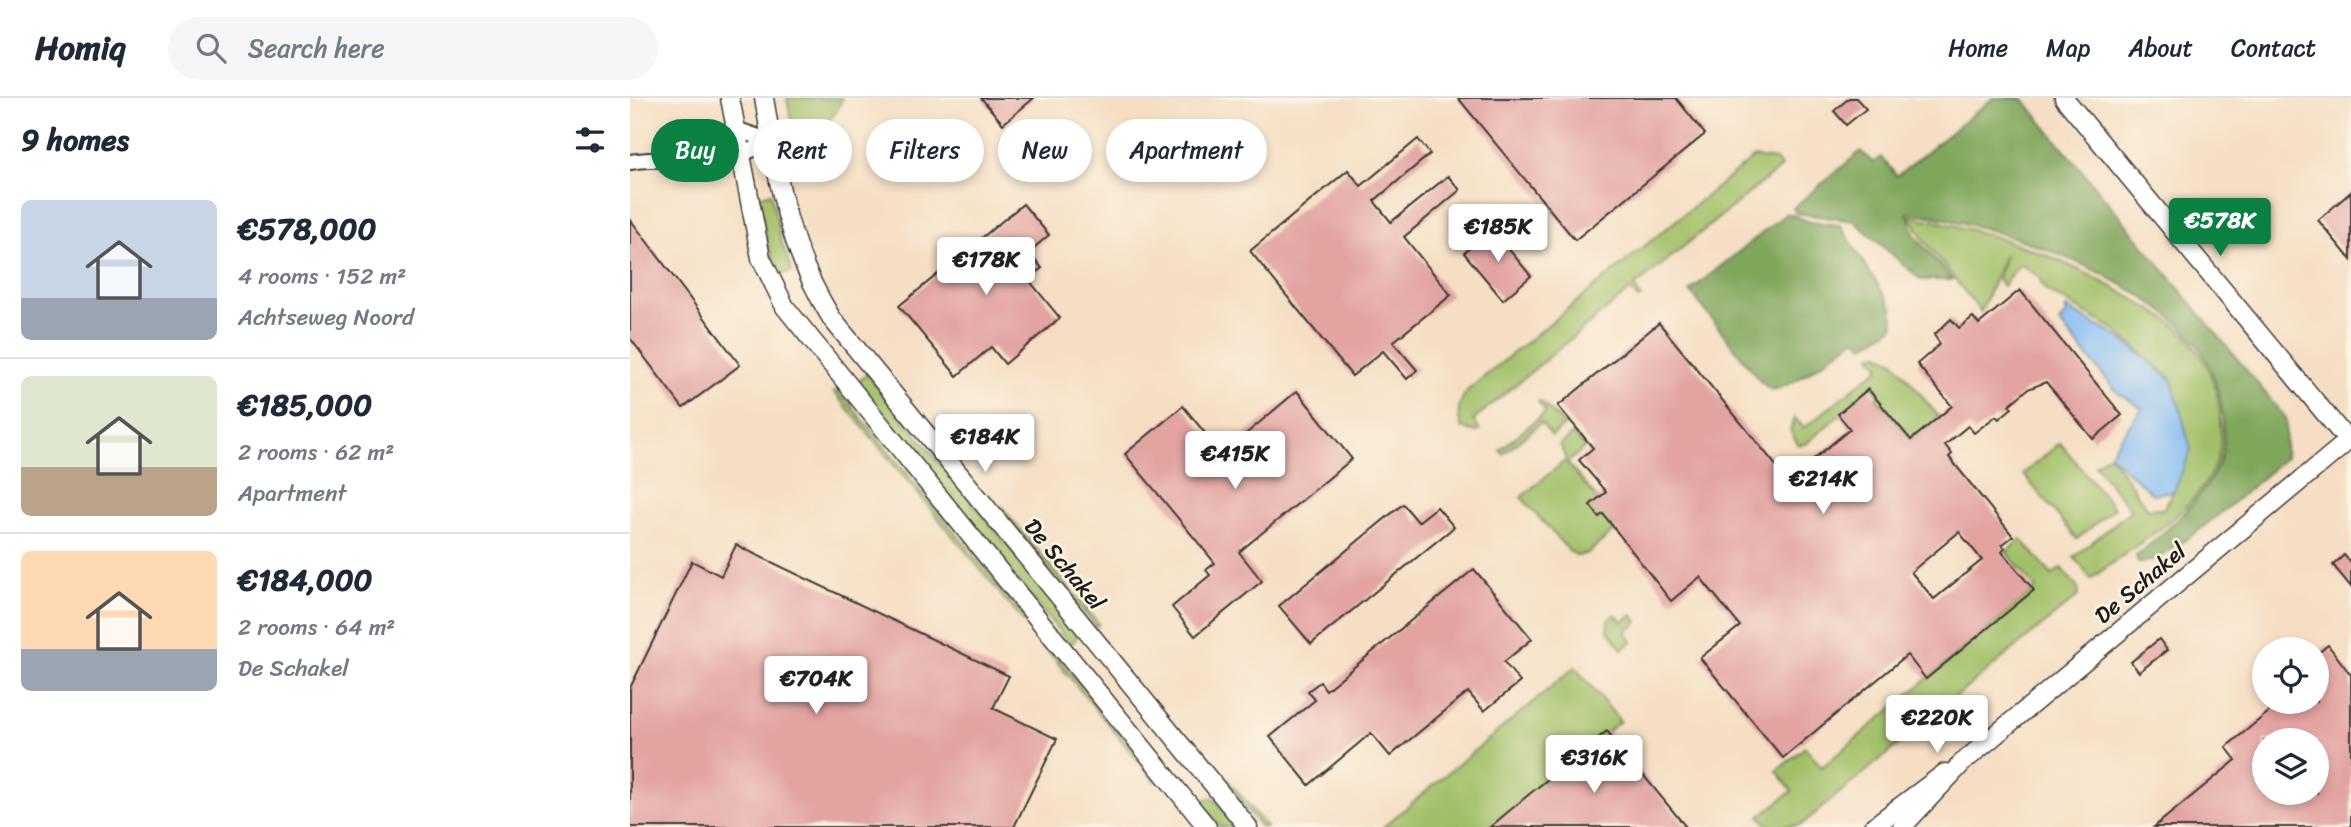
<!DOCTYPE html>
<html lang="en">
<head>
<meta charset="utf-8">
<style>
  :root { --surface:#fff; --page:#f6f6f7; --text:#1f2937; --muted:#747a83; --line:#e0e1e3; --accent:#0b8043 }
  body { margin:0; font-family:Sriracha,sans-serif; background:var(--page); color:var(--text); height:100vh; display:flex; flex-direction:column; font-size:26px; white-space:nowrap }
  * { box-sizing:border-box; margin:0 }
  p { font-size:23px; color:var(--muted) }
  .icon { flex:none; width:38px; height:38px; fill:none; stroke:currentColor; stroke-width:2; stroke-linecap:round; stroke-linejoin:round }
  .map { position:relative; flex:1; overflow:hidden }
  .drawer { display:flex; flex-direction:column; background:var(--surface); width:630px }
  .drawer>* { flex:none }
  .banner { position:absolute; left:21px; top:21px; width:665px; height:63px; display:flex; gap:14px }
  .fabs { position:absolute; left:1622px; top:539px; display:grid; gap:14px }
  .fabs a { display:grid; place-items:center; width:77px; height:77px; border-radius:50%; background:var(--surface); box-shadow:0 4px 10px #0003; font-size:35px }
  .price { position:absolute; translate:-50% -60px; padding:0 16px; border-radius:7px; background:#fff; color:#222; font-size:23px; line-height:46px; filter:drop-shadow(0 2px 4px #0008) }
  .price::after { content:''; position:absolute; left:50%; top:42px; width:21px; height:16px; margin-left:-10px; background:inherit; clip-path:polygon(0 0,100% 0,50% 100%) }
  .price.selected { background:var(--accent); color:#fff }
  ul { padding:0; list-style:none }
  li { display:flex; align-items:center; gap:21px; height:175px; padding:0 21px }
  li+li { border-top:2px solid var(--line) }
  li span { display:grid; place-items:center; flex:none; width:196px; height:140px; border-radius:10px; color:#555 }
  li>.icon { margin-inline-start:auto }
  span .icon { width:84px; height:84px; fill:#fffc; stroke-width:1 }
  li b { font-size:30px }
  h2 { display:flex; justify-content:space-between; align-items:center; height:84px; padding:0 21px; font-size:30px }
  .tag { padding:0 24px; border-radius:32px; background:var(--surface); box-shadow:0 4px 10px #0003; font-size:24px; line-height:63px }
  .tag.selected { background:var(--accent); color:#fff }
  header { display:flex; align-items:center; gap:42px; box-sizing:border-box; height:98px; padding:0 35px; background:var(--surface); border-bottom:2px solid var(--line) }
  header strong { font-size:33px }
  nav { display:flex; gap:38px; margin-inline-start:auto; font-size:24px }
  .search { width:490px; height:63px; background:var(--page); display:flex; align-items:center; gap:18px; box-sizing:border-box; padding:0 24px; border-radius:38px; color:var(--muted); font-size:26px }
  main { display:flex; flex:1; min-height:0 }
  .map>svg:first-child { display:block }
  .green { fill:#a1bf67; stroke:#5e6e42; stroke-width:2 }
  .forest { fill:#80a65c; stroke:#4e613c; stroke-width:2 }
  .water { fill:#83bbf4; stroke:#506c88; stroke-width:2 }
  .building { fill:#e2a3a1; fill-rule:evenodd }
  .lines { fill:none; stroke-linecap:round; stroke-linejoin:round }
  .minor-casing { stroke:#3d3935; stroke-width:18 }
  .tertiary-casing { stroke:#3d3935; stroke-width:21 }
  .minor { stroke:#fff; stroke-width:14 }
  .tertiary { stroke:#fff; stroke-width:18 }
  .labels { text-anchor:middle; stroke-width:5; stroke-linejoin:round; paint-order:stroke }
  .street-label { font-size:23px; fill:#1c1c1c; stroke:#fcf5e5 }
</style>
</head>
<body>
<header>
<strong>Homiq</strong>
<div class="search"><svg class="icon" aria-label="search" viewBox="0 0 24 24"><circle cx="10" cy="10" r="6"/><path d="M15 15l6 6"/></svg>Search here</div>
<nav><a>Home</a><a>Map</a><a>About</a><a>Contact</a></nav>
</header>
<main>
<section class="drawer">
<h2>9 homes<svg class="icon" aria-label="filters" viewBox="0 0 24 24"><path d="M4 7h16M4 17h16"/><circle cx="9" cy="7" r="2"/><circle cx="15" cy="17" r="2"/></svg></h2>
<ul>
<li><span style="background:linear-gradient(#c9d6e8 70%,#9aa5b1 0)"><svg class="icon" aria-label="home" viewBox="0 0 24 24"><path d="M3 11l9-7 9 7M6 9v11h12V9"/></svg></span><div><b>€578,000</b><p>4 rooms · 152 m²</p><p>Achtseweg Noord</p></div></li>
<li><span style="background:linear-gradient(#dfe7d0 65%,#b9a48a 0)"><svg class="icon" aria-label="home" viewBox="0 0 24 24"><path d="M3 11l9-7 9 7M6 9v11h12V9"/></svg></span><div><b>€185,000</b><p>2 rooms · 62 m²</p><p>Apartment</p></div></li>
<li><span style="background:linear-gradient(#ffd9b3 70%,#9aa5b1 0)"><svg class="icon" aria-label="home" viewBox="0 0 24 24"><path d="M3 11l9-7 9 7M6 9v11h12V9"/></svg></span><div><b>€184,000</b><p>2 rooms · 64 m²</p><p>De Schakel</p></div></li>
</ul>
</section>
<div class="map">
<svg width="1721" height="729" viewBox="0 0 1721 729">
  <rect width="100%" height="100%" fill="#fcf5e5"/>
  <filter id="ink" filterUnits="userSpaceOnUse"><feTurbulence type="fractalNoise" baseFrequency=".0143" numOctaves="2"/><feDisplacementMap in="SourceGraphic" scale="14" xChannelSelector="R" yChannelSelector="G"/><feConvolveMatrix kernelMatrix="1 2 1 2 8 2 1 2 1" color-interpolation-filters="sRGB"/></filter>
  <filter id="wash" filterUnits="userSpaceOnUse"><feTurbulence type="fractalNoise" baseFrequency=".00686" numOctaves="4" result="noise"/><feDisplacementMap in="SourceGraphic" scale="28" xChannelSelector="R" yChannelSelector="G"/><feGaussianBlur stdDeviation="1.57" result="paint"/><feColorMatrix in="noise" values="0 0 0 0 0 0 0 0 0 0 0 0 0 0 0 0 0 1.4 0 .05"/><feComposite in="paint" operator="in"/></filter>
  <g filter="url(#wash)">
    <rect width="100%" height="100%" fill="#f5dec3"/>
    <g class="green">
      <path d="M 157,0 L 212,0 C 205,26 187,30 162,27 Z"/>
      <path d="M 1124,59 L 1146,62 L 1151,69 L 1004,189 L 1011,199 L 1008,201 L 1000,192 L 843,322 L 850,332 L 846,334 L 832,330 C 826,314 828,306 838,292 Z"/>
      <path d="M 141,95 L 151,143 L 162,173 L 150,177 L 138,148 L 128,99 Z"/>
      <path d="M 1280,118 C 1367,134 1436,160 1512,206 C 1531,218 1552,229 1565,249 C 1579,267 1589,295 1590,318 C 1590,333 1593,351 1586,365 C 1564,418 1502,448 1461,481 L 1444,459 L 1501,412 L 1465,367 L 1479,356 L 1517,410 L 1533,411 L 1544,393 L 1542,282 L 1485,232 L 1415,192 L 1408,178 L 1390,166 L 1373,188 L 1368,182 L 1375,156 L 1351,214 L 1294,143 Z"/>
      <path d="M 1247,255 L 1264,263 L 1309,319 L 1281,342 L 1246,300 L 1249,296 L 1242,288 L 1176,346 L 1168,347 L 1160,332 L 1165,320 L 1174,330 L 1250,269 L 1241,258 Z"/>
      <path d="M 237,276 L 449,535 L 443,545 L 438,544 L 226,286 Z"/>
      <path d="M 204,294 L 210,294 L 525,677 L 525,683 Z"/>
      <path d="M 910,303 L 935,327 L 922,338 L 911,325 L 873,356 L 870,352 L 916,314 L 908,304 Z"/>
      <path d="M 943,336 L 955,349 L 937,365 L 975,410 L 1001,410 L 980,428 L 984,433 L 958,455 L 948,458 L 939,453 L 891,399 L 936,362 L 930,346 Z"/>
      <path d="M 1430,345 L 1484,410 L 1447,441 L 1393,376 Z"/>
      <path d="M 372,409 L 469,526 L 466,529 L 371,413 Z"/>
      <path d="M 1391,441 L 1422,477 L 1431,470 L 1448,490 L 1449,497 L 1171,727 L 1140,729 L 1130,718 L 1162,693 L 1147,673 L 1175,649 L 1192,669 L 1406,490 L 1376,454 Z"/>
      <path d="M 985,516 L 992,524 L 1002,517 L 1008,524 L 996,534 L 1002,544 L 992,551 L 978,532 L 978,523 Z"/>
      <path d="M 945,569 L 990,623 L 862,729 L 753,729 Z"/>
      <path d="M 576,656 L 637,729 L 631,729 L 576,662 Z"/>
      <path d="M 583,700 L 609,729 L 590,729 L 574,707 L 576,701 Z"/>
    </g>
    <g class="forest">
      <path d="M 1363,0 L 1392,0 L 1656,320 L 1655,360 C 1629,381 1536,469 1508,465 L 1506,458 C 1537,432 1574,402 1590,363 C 1595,350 1593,335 1593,321 C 1591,296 1582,267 1567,246 C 1517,180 1358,122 1277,115 L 1285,138 L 1322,182 L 1291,182 L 1224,123 L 1166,115 L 1163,110 L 1231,53 L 1243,65 L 1251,59 L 1267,78 Z"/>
      <path d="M 1157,115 L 1180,124 L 1210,127 L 1262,209 L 1264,229 L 1234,248 L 1226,240 C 1204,255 1165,289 1141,292 L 1131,284 L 1060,193 Z"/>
    </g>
    <path class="water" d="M 1436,210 L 1490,240 L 1542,282 L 1561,352 L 1544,393 L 1522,396 L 1479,356 L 1512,310 L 1487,294 L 1429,224 L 1436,217 Z"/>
    <g id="blocks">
      <g class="building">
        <path d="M 351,0 L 404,0 L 373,26 Z"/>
        <path d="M 828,0 L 1046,0 L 1075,36 L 945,142 Z"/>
        <path d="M 1219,0 L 1226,0 L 1236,11 L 1216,27 L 1204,13 Z"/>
        <path d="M 788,41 L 800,56 L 744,103 L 761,124 L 818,78 L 830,92 L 774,139 L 821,197 L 763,244 L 787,272 L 777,281 L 753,253 L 722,278 L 620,153 L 718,72 L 731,88 Z"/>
        <path d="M 1721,94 L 1721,162 L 1688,122 Z"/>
        <path d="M 393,106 L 419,137 L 399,154 L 412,170 L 398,181 L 430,220 L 375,266 L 361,249 L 327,278 L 269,208 Z"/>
        <path d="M 0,121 L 110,267 L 53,310 L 0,240 Z"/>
        <path d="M 862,131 L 901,178 L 873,202 L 834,155 Z"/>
        <path d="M 1390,192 L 1492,317 L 1463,341 L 1416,284 L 1398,291 L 1379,307 L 1382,310 L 1369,321 L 1366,318 L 1344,335 L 1338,328 L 1315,347 L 1322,356 L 1319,359 L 1383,438 L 1372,447 L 1375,450 L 1372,454 L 1404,492 L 1296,581 L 1277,557 L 1153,660 L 1070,560 L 1110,528 L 1070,479 L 1041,503 L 973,416 L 969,419 L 960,407 L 976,394 L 949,362 L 963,350 L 928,308 L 1029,225 L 1158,382 L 1220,331 L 1208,316 L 1238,291 L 1281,342 L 1322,308 L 1287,266 L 1310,246 L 1304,237 L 1321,221 L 1329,230 L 1343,219 L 1349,226 ZM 1329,434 L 1352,462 L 1304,501 L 1281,474 Z"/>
        <path d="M 667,293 L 722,361 L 609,454 L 632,483 L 565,538 L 542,509 L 580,477 L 576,472 L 585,465 L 495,356 L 553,308 L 592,356 Z"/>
        <path d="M 773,406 L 788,424 L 807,409 L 824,429 L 681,546 L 649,508 Z"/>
        <path d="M 106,447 L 379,578 L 363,610 L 427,641 L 384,729 L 0,729 L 0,590 L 62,463 L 91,478 Z"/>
        <path d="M 1714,457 L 1721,465 L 1721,489 L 1703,467 Z"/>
        <path d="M 844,471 L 902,541 L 874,564 L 890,584 L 854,613 L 838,594 L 760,658 L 741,635 L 679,687 L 640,639 L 685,602 L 678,593 L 690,584 L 696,592 Z"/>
        <path d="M 1529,541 L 1537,552 L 1509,574 L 1501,564 Z"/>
        <path d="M 1698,547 L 1721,577 L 1721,729 L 1524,729 L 1606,662 L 1596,649 L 1651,604 L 1687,604 L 1687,556 ZM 1634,642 L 1687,642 L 1687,695 L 1634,695 Z"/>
        <path d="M 977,633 L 1056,729 L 860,729 L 897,698 Z"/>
      </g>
    </g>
  </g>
  <g filter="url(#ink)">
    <use href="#blocks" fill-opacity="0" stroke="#3d3935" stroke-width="2"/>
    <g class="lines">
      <defs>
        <g id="minor">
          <path d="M 30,59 L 51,47 L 105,31 L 141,43"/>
          <path d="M 0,64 C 32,59 62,64 94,60 C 111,58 126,50 141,43"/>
        </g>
        <g id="tertiary">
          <path d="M 100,0 L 131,160 L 155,209 L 577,729"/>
          <path d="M 134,0 C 148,83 157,148 202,221 L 618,729"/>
          <path d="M 1243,729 L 1315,675"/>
          <path d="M 1272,729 L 1333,664 L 1718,343 L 1434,0"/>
        </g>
      </defs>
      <use href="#minor" class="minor-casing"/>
      <use href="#tertiary" class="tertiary-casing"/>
      <use href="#minor" class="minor"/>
      <use href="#tertiary" class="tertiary"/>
    </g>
  </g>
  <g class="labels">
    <g class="street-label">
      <text transform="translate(435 466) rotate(50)" y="8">De Schakel</text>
      <text transform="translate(1510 485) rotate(-40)" y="8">De Schakel</text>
    </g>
  </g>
</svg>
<div class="fabs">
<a><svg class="icon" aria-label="locate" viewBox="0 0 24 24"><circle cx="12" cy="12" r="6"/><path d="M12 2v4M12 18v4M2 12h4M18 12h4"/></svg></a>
<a><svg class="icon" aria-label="layers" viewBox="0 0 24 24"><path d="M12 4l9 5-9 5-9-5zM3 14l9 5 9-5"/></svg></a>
</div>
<b class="price selected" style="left:1590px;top:160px">€578K</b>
<b class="price" style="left:868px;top:166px">€185K</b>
<b class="price" style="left:356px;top:199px">€178K</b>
<b class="price" style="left:355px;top:376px">€184K</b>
<b class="price" style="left:605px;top:393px">€415K</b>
<b class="price" style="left:1193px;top:418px">€214K</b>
<b class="price" style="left:186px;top:618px">€704K</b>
<b class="price" style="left:1307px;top:657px">€220K</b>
<b class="price" style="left:964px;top:697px">€316K</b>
<div class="banner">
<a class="tag selected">Buy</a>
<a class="tag">Rent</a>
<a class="tag">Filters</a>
<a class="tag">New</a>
<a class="tag">Apartment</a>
</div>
</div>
</main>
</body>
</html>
